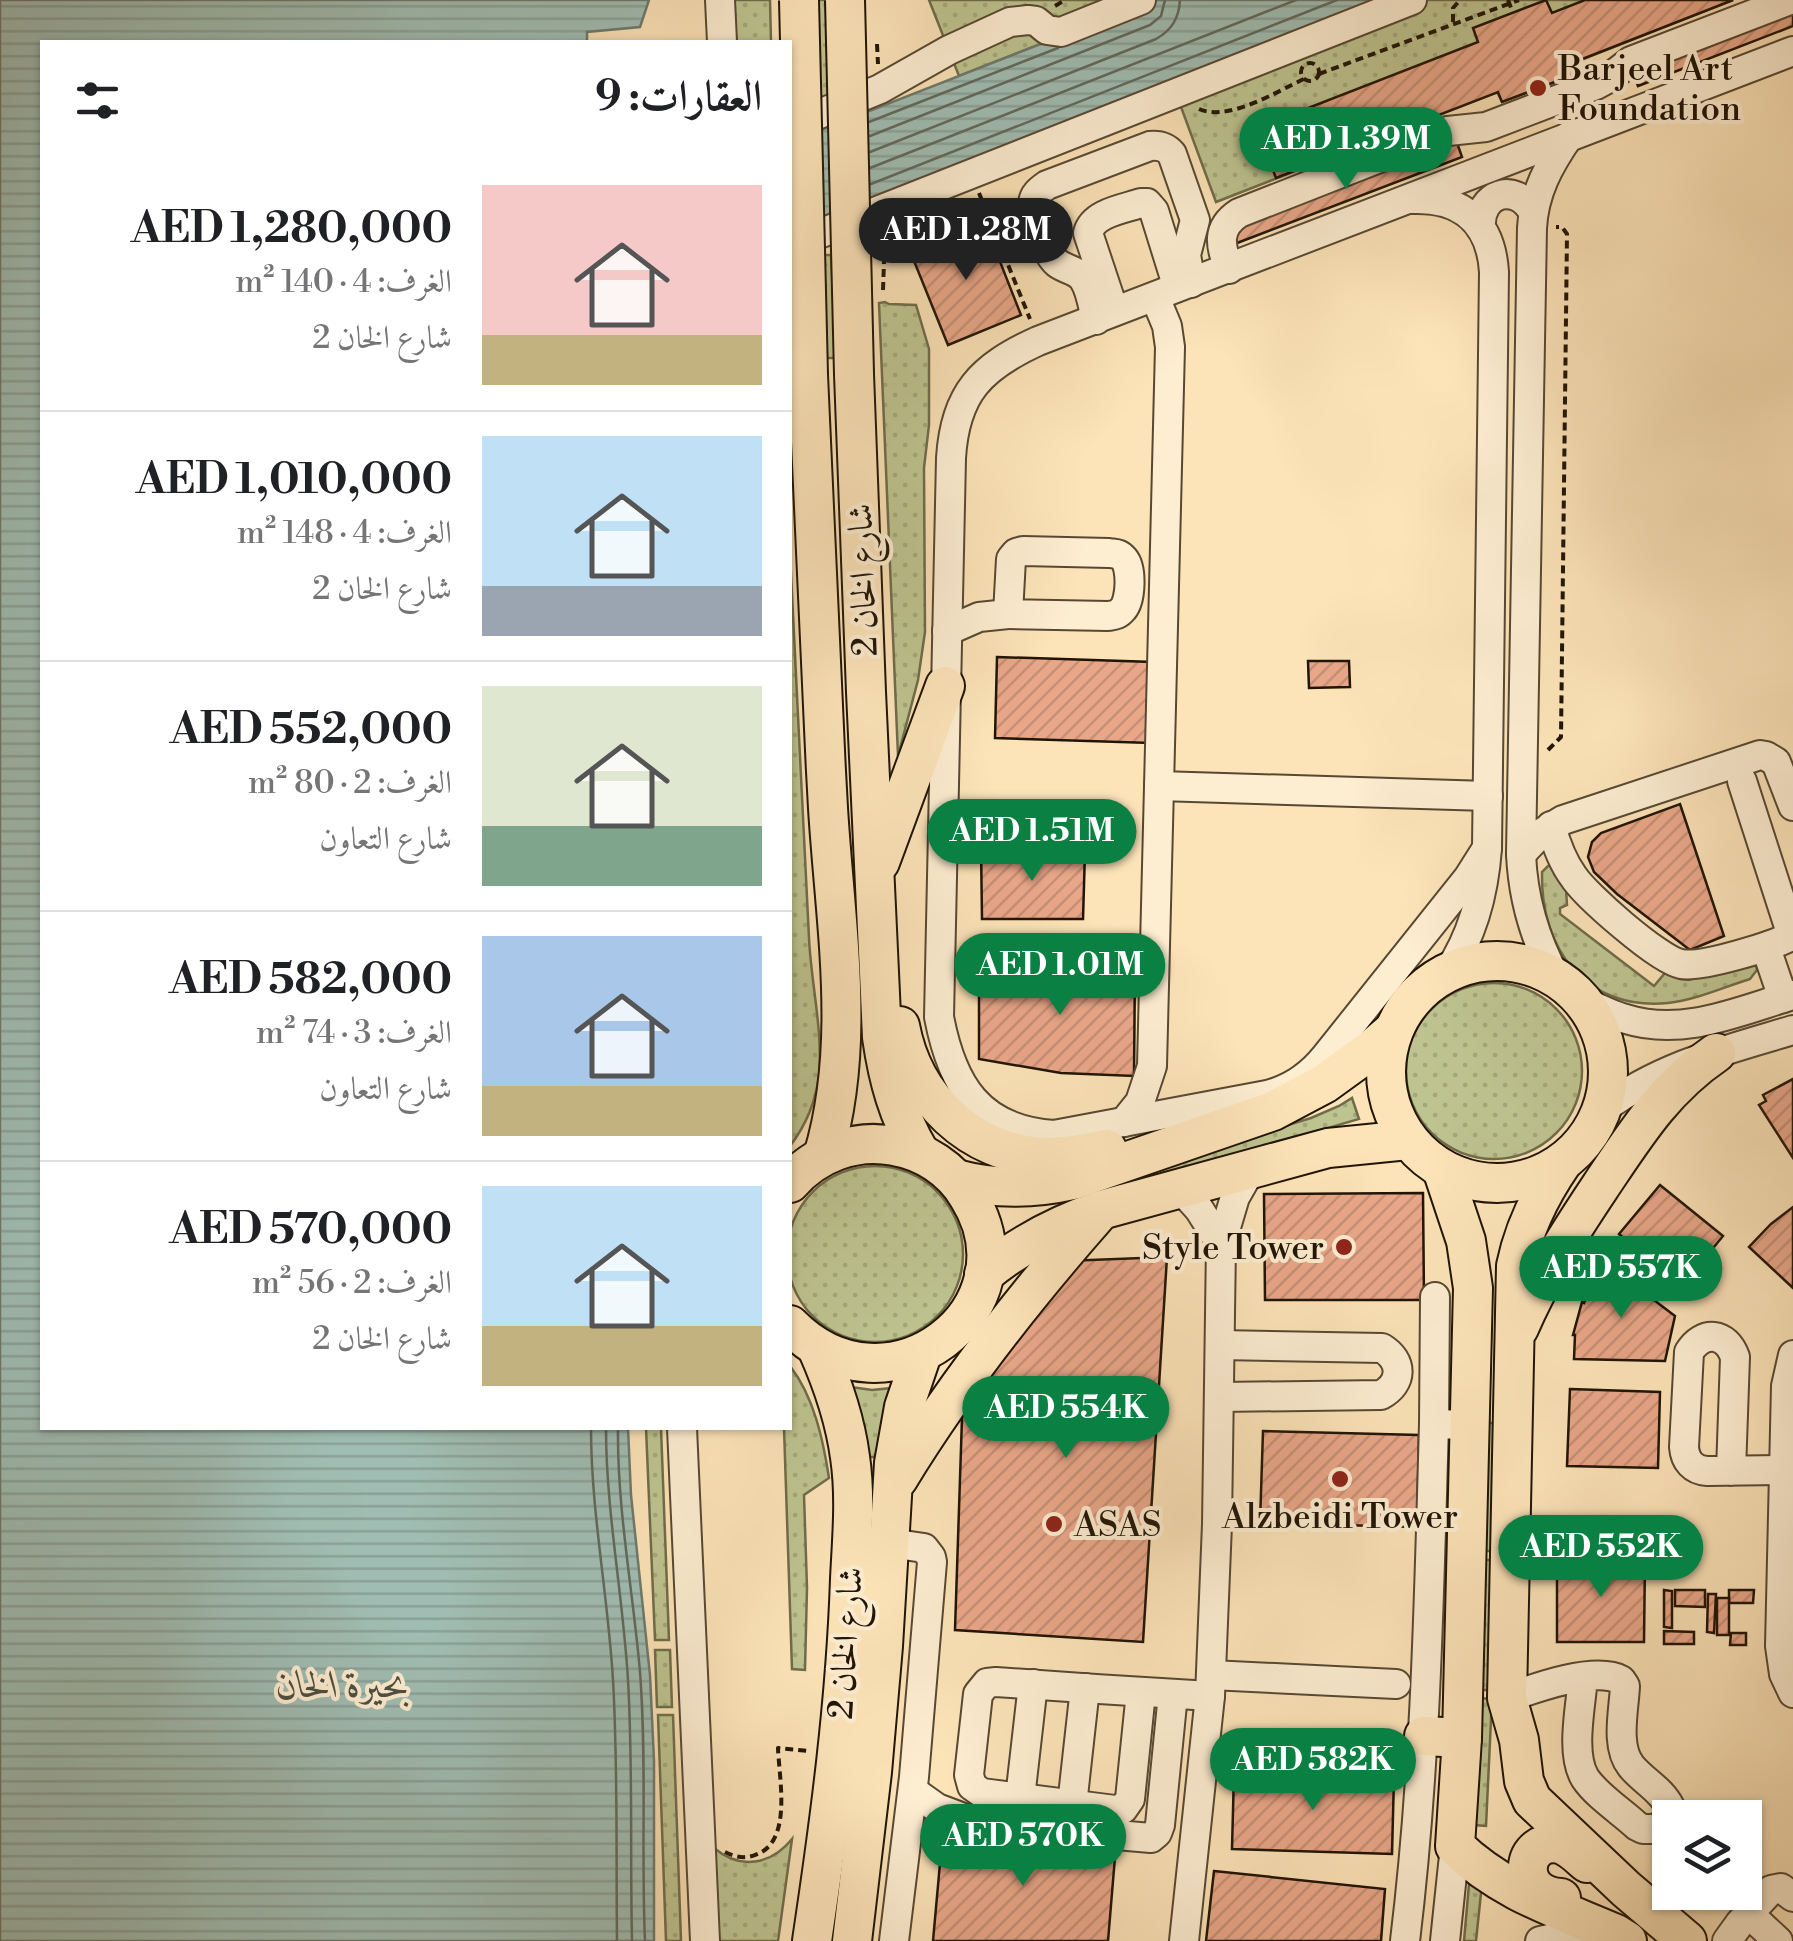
<!DOCTYPE html>
<html lang="ar">
<head>
<meta charset="utf-8">
<style>
  :root { --surface:#fff; --page:#f2f2f2; --text:#202124; --muted:#757577; --line:#e0e0e0; --accent:#0b8043 }
  body { margin:0; font-family:"Libre Bodoni",Amiri,serif; background:var(--page); color:var(--text); direction:rtl; height:100vh; display:flex; flex-direction:column; font-size:38px; white-space:nowrap }
  * { box-sizing:border-box; margin:0 }
  p { font-size:32px; color:var(--muted) }
  .icon { flex:none; width:55px; height:55px; fill:none; stroke:currentColor; stroke-width:2; stroke-linecap:round; stroke-linejoin:round }
  .map { position:relative; flex:1; overflow:hidden; direction:ltr }
  .drawer { position:absolute; left:40px; top:40px; width:752px; height:1390px; display:flex; flex-direction:column; background:var(--surface); border-radius:0px; box-shadow:0 2px 8px #0004; direction:rtl }
  .drawer>* { flex:none }
  .buttons { position:absolute; left:1652px; top:1800px; display:grid; gap:20px }
  .buttons a { display:grid; place-items:center; width:110px; height:110px; border-radius:0px; background:var(--surface); box-shadow:0 2px 8px #0004; font-size:50px }
  .price { position:absolute; translate:-50% -85px; padding:0 22px; border-radius:35px; background:var(--accent); color:#fff; font-size:32px; line-height:65px; filter:drop-shadow(0 2px 5px #0008) }
  .price::after { content:''; position:absolute; left:50%; top:60px; width:30px; height:22px; margin-left:-15px; background:inherit; clip-path:polygon(0 0,100% 0,50% 100%) }
  .price.active { background:#222; color:#fff }
  ul { padding:0; list-style:none }
  li { display:flex; align-items:center; gap:30px; height:250px; padding:0 30px }
  li+li { border-top:2px solid var(--line) }
  li span { display:grid; place-items:center; flex:none; width:280px; height:200px; border-radius:0px; color:#555 }
  li>.icon { margin-inline-start:auto }
  span .icon { width:120px; height:120px; fill:#fffc; stroke-width:1 }
  li b { font-size:42px }
  h2 { display:flex; justify-content:space-between; align-items:center; height:120px; padding:0 30px; font-size:42px }
  .map>svg:first-child { display:block }
  .grass { fill:url(#grass-dots); stroke:#6f6c4a; stroke-width:2.5 }
  .water { fill:url(#water-rules); stroke:#6d796d; stroke-width:2.5 }
  .lines { fill:none; stroke-linecap:round; stroke-linejoin:round }
  .shore { stroke:#60685c; stroke-width:2.5 }
  .building { fill:url(#building-hatch); stroke:#201405; stroke-width:2.5 }
  .minor-casing { stroke:#574832; stroke-width:32 }
  .major-casing { stroke:#201405; stroke-width:42 }
  .path { stroke:#201405; stroke-width:4; stroke-dasharray:8 5; stroke-linecap:butt }
  .minor { stroke:#fdedd1; stroke-width:28 }
  .major { stroke:#fce3b8; stroke-width:38 }
  .major-bridge-casing { stroke:#201405; stroke-width:42; stroke-linecap:butt }
  .major-bridge { stroke:#fce3b8; stroke-width:38 }
  .poi-dot { fill:#8f2418; stroke:#fdedd1; stroke-width:4 }
  .labels { text-anchor:middle; stroke-width:8; stroke-linejoin:round; paint-order:stroke }
  .poi-label { font-size:35px; fill:#201405; stroke:#fdedd1; text-anchor:start }
  .street-label { font-size:35px; fill:#201405; stroke:#fdedd1 }
  .water-label { font-size:38px; font-style:italic; fill:#4d4f42; stroke:#fdedd1 }
</style>
</head>
<body>
<div class="map">
<svg width="1793" height="1941" viewBox="0 0 1793 1941">
  <defs>
    <pattern id="grass-dots" width="8" height="8" patternUnits="userSpaceOnUse" patternTransform="scale(2.5)"><rect width="8" height="8" fill="#bec490"/><path d="M2 2h.1M6 6h.1" fill="none" stroke="#a3a87b" stroke-width="1.8" stroke-linecap="round"/></pattern>
    <pattern id="water-rules" width="6" height="5" patternUnits="userSpaceOnUse" patternTransform="scale(2.5)"><rect width="6" height="5" fill="#a0bdb3"/><path d="M0 2.5h6" fill="none" stroke="#8aa298"/></pattern>
    <pattern id="building-hatch" width="6" height="6" patternUnits="userSpaceOnUse" patternTransform="scale(2.5)"><rect width="6" height="6" fill="#e9a789"/><path d="M-1 1l2-2M0 6l6-6M5 7l2-2" fill="none" stroke="#c88f75"/></pattern>
  </defs>
  <rect width="100%" height="100%" fill="#fce3b8"/>
  <filter id="stains"><feTurbulence type="fractalNoise" baseFrequency=".002" numOctaves="4"/><feColorMatrix values="0 0 0 0 .2 0 0 0 0 .09 0 0 0 0 .02 0 0 0 .5 -.17"/></filter>
  <radialGradient id="worn" r=".72"><stop offset=".6" stop-color="#630" stop-opacity="0"/><stop offset="1" stop-color="#630" stop-opacity=".3"/></radialGradient>
  <g class="grass">
    <path d="M 731,0 L 770,0 L 771,42 L 737,42 Z"/>
    <path d="M 815,0 L 826,0 L 828,97 L 819,107 Z"/>
    <path d="M 929,0 L 1153,0 L 959,76 Z"/>
    <path d="M 1400,0 L 1733,0 L 1573,63 L 1576,74 L 1502,102 L 1497,92 L 1216,202 L 1174,88 Z"/>
    <path d="M 824,255 L 831,255 L 836,358 L 827,358 Z"/>
    <path d="M 885,302 L 889,304 L 916,305 L 929,349 L 929,425 L 924,468 L 925,632 L 918,680 L 898,756 L 879,303 Z"/>
    <path d="M 790,554 C 796,682 803,810 809,938 C 811,983 823,1030 819,1075 C 816,1101 806,1125 790,1146 Z"/>
    <path d="M 1548,866 L 1552,866 L 1566,889 L 1567,905 L 1560,908 L 1560,914 L 1654,986 L 1665,973 L 1680,979 L 1689,980 L 1743,963 L 1756,965 L 1757,970 L 1750,979 C 1724,987 1696,1000 1668,1003 C 1586,1011 1540,949 1542,872 Z"/>
    <circle cx="1494" cy="1071" r="88"/>
    <path d="M 1352,1098 L 1359,1119 L 1130,1186 L 1126,1174 L 1311,1118 L 1339,1106 Z"/>
    <circle cx="875" cy="1254" r="88"/>
    <path d="M 790,1366 C 814,1397 823,1439 829,1478 L 804,1495 L 807,1588 L 805,1670 L 792,1669 L 784,1428 L 790,1428 Z"/>
    <path d="M 851,1387 L 872,1390 L 892,1388 L 879,1457 L 867,1457 L 864,1428 Z"/>
    <path d="M 1487,1423 L 1500,1423 L 1497,1551 L 1484,1551 Z"/>
    <path d="M 646,1428 L 661,1428 L 669,1640 L 655,1640 Z"/>
    <path d="M 1484,1560 L 1496,1560 L 1492,1690 L 1479,1690 Z"/>
    <path d="M 655,1650 L 670,1650 L 672,1707 L 657,1707 Z"/>
    <path d="M 1479,1698 L 1492,1699 L 1486,1826 L 1474,1825 Z"/>
    <path d="M 658,1715 L 673,1715 L 681,1941 L 666,1941 Z"/>
    <path d="M 792,1839 L 778,1941 L 718,1941 L 714,1848 C 740,1870 771,1865 792,1839 Z"/>
    <path d="M 1470,1873 L 1483,1874 L 1476,1941 L 1464,1941 Z"/>
  </g>
  <g class="water">
    <path d="M 0,0 L 649,0 L 640,27 L 587,32 L 587,42 L 42,42 L 42,1428 L 628,1428 L 631,1495 L 650,1675 L 654,1761 L 654,1941 L 0,1941 Z"/>
    <path d="M 1153,0 L 1400,0 L 790,240 L 790,142 Z"/>
  </g>
  <g class="lines">
    <g class="shore">
      <path d="M 869,122 L 1058,48"/>
      <path d="M 870,136 L 1150,25 L 1161,16 L 1165,0"/>
      <path d="M 870,152 L 1156,39 C 1172,30 1179,18 1180,0"/>
      <path d="M 870,168 L 1296,0"/>
      <path d="M 871,184 L 1337,0"/>
      <path d="M 591,1428 C 591,1512 608,1595 613,1680 C 618,1767 616,1854 617,1941"/>
      <path d="M 606,1428 C 606,1512 623,1595 628,1680 C 633,1767 630,1854 632,1941"/>
      <path d="M 618,1428 C 617,1509 633,1591 640,1672 C 647,1762 641,1851 645,1941"/>
    </g>
  </g>
  <g class="building">
    <path d="M 1546,0 L 1552,13 L 1585,0 L 1733,0 L 1572,63 L 1576,74 L 1502,102 L 1498,92 L 1276,178 L 1257,128 L 1478,42 L 1473,28 Z"/>
    <path d="M 1793,7 L 1793,26 L 1638,86 L 1632,69 Z"/>
    <path d="M 1456,140 L 1462,157 L 1237,243 L 1231,226 Z"/>
    <path d="M 984,221 L 1021,315 L 948,345 L 910,251 Z"/>
    <path d="M 997,657 L 1153,662 L 1151,743 L 995,738 Z"/>
    <path d="M 1308,661 L 1349,661 L 1350,687 L 1309,688 Z"/>
    <path d="M 1680,804 L 1724,936 L 1690,950 L 1617,894 L 1594,872 L 1588,857 L 1592,842 L 1601,833 Z"/>
    <path d="M 981,846 L 1085,851 L 1083,919 L 982,919 Z"/>
    <path d="M 1034,963 L 1135,965 L 1134,1076 L 1061,1073 L 979,1059 L 979,981 Z"/>
    <path d="M 1793,1079 L 1793,1158 L 1759,1105 L 1766,1101 L 1763,1095 Z"/>
    <path d="M 1660,1185 L 1723,1236 L 1682,1286 L 1619,1234 Z"/>
    <path d="M 1423,1193 L 1424,1300 L 1265,1300 L 1264,1194 Z"/>
    <path d="M 1793,1207 L 1793,1288 L 1749,1247 L 1771,1224 Z"/>
    <path d="M 1167,1257 L 1143,1642 L 955,1630 L 962,1418 L 995,1358 L 1065,1261 Z"/>
    <path d="M 1600,1259 L 1675,1316 L 1665,1361 L 1574,1359 L 1575,1335 L 1573,1335 L 1582,1302 L 1584,1303 L 1593,1283 L 1587,1278 Z"/>
    <path d="M 1570,1389 L 1660,1392 L 1658,1468 L 1567,1466 Z"/>
    <path d="M 1263,1431 L 1419,1435 L 1417,1527 L 1260,1523 Z"/>
    <path d="M 1557,1557 L 1645,1558 L 1644,1642 L 1557,1642 Z"/>
    <path d="M 1664,1590 L 1672,1591 L 1672,1628 L 1664,1627 Z"/>
    <path d="M 1675,1590 L 1705,1590 L 1705,1607 L 1675,1606 Z"/>
    <path d="M 1729,1590 L 1754,1590 L 1753,1603 L 1729,1603 Z"/>
    <path d="M 1708,1594 L 1716,1594 L 1714,1633 L 1707,1632 Z"/>
    <rect x="1717" y="1598" width="12" height="37"/>
    <path d="M 1664,1631 L 1694,1632 L 1694,1644 L 1664,1644 Z"/>
    <path d="M 1731,1633 L 1746,1633 L 1746,1645 L 1730,1645 Z"/>
    <path d="M 1234,1772 L 1394,1777 L 1392,1854 L 1232,1849 Z"/>
    <path d="M 943,1830 L 1116,1845 L 1108,1941 L 933,1941 Z"/>
    <path d="M 1214,1871 L 1385,1889 L 1381,1941 L 1206,1941 Z"/>
  </g>
  <g class="lines">
    <defs>
      <g id="minor">
        <path d="M 720,0 L 722,42"/>
        <path d="M 790,126 L 880,89 L 949,50 L 1010,22 L 1028,20 L 1036,21 L 1047,30 L 1061,32 L 1141,0"/>
        <path d="M 1412,199 C 1462,197 1491,222 1494,272 L 1487,848 C 1484,892 1473,935 1448,972"/>
        <path d="M 1481,228 C 1478,193 1516,181 1533,212"/>
        <path d="M 791,245 L 1412,0"/>
        <path d="M 1229,269 C 1220,246 1216,228 1239,213 L 1448,131 L 1486,127 L 1596,85 L 1609,78 L 1631,61 L 1790,0"/>
        <path d="M 1111,302 L 1088,233 C 1093,213 1123,209 1141,203 L 1147,203 L 1154,211 L 1177,285"/>
        <path d="M 1096,320 C 1093,307 1091,291 1084,280 C 1078,270 1066,270 1057,263 C 1047,255 1031,216 1033,203 C 1034,194 1040,190 1047,185 L 1150,146 C 1160,145 1166,147 1172,154 L 1195,220 L 1186,255 L 1191,283"/>
        <path d="M 1023,551 L 1109,553 C 1116,554 1119,553 1124,559 C 1132,568 1131,600 1123,609 C 1118,615 1115,615 1108,616 L 1008,614 L 1011,559 L 1016,553 Z"/>
        <path d="M 947,631 L 979,617 L 1008,614"/>
        <path d="M 1742,781 L 1792,936"/>
        <path d="M 1159,786 L 1488,796"/>
        <path d="M 1551,826 C 1556,844 1562,861 1573,876 C 1585,895 1659,960 1681,964 C 1701,968 1774,946 1793,935"/>
        <path d="M 1487,848 L 1468,878 L 1326,1056 C 1310,1076 1292,1089 1267,1095 L 1054,1135 C 979,1130 952,1085 939,1017 L 951,458 C 955,393 981,367 1038,341 L 1793,51"/>
        <path d="M 1521,854 L 1540,834 L 1563,820 L 1760,755 L 1766,756 L 1776,762 L 1793,806"/>
        <path d="M 1766,948 L 1783,998"/>
        <path d="M 1556,978 C 1534,938 1523,899 1521,854 L 1532,228 C 1534,192 1549,165 1569,136"/>
        <path d="M 1583,1001 C 1597,1008 1611,1015 1626,1019 C 1683,1037 1739,1011 1793,995"/>
        <path d="M 1603,1109 C 1660,1066 1726,1050 1793,1030"/>
        <path d="M 1124,1122 L 1140,1102 L 1152,1066 L 1170,347 L 1167,326 L 1155,297"/>
        <path d="M 1180,1188 L 1199,1209 L 1221,1244"/>
        <path d="M 1793,1355 L 1786,1386 L 1780,1646 L 1784,1674 L 1793,1693"/>
        <path d="M 1220,1397 L 1381,1395 C 1403,1383 1403,1361 1382,1348 L 1220,1345"/>
        <path d="M 1434,1424 L 1435,1297"/>
        <path d="M 682,1428 L 705,1941"/>
        <path d="M 1731,1471 L 1735,1357 C 1726,1332 1703,1330 1689,1352 L 1684,1447 C 1685,1461 1693,1470 1707,1471 L 1784,1470"/>
        <path d="M 890,1543 L 924,1548 L 931,1557 L 932,1562 L 914,1777 L 894,1941"/>
        <path d="M 1211,1675 L 1396,1684"/>
        <path d="M 1141,1692 L 1130,1799 L 1123,1809 L 1115,1810 L 982,1793 L 972,1786 L 969,1775 L 978,1694 L 987,1683 L 996,1682 C 1067,1687 1139,1692 1210,1696"/>
        <path d="M 1507,1698 C 1535,1688 1595,1666 1621,1680 L 1625,1686 C 1624,1710 1615,1746 1631,1766 C 1643,1781 1661,1789 1670,1807 L 1667,1820 L 1657,1829 L 1643,1829 L 1637,1826 C 1621,1811 1597,1796 1585,1778 C 1570,1753 1581,1706 1583,1677"/>
        <path d="M 913,1791 L 937,1808 L 977,1823 L 1151,1838 L 1157,1833 L 1160,1825 L 1173,1694"/>
        <path d="M 1020,1798 L 1033,1684"/>
        <path d="M 1072,1805 L 1085,1688"/>
        <path d="M 1749,1914 L 1778,1941"/>
        <path d="M 1184,1941 L 1210,1696 L 1217,1524 L 1221,1244 L 1235,1197 L 1251,1169"/>
        <path d="M 1405,1941 C 1426,1769 1429,1597 1434,1424 L 1469,1425"/>
        <path d="M 1445,1941 L 1455,1846"/>
        <path d="M 1540,1941 L 1569,1934 L 1601,1940"/>
        <path d="M 1727,1941 L 1740,1923 L 1771,1890 L 1781,1888 L 1793,1897"/>
      </g>
      <g id="major">
        <path d="M 854,374 L 866,692 L 882,1037 C 888,1079 898,1116 920,1153"/>
        <path d="M 808,375 C 814,520 820,664 828,808 C 835,924 857,1043 823,1156"/>
        <path d="M 880,862 L 945,686"/>
        <circle cx="1497" cy="1072" r="111"/>
        <path d="M 900,1026 C 913,1097 970,1154 1045,1157 C 1066,1158 1086,1153 1107,1149"/>
        <path d="M 1562,1163 C 1540,1195 1524,1227 1516,1266 L 1507,1698 L 1519,1740 L 1524,1781 L 1532,1800 L 1626,1889 L 1687,1941"/>
        <path d="M 1442,1169 L 1466,1241 L 1473,1288 L 1462,1738 L 1455,1846 C 1501,1891 1558,1909 1616,1934 L 1627,1941"/>
        <path d="M 956,1179 C 996,1190 1033,1189 1073,1180 L 1273,1111 L 1324,1084 L 1371,1050 L 1393,1031"/>
        <path d="M 790,1183 C 815,1154 855,1138 894,1146 C 924,1151 952,1169 968,1196 C 1039,1308 888,1425 790,1325"/>
        <path d="M 984,1274 C 1019,1245 1057,1225 1101,1210 L 1328,1148 L 1408,1140"/>
        <path d="M 1519,1328 C 1541,1277 1570,1232 1600,1187 C 1635,1135 1663,1089 1716,1053"/>
        <path d="M 898,1479 C 956,1384 1023,1299 1096,1216"/>
        <path d="M 1424,1736 L 1462,1738"/>
        <path d="M 1561,1898 C 1512,1895 1522,1836 1560,1844 C 1570,1847 1579,1856 1587,1863"/>
        <path d="M 812,1941 C 830,1821 846,1700 850,1579 C 852,1538 856,1497 850,1457 C 845,1419 833,1384 817,1348"/>
        <path d="M 852,1941 L 872,1772 L 883,1646 L 894,1463 L 904,1407 L 922,1354"/>
      </g>
    </defs>
    <use href="#minor" class="minor-casing"/>
    <use href="#major" class="major-casing"/>
    <g class="path">
      <path d="M 1508,0 L 1513,13"/>
      <path d="M 1055,6 L 1065,0"/>
      <path d="M 1453,22 L 1453,8 L 1460,0"/>
      <path d="M 877,44 L 878,64"/>
      <circle cx="1310" cy="72" r="9"/>
      <path d="M 1319,74 L 1519,0"/>
      <path d="M 1199,109 C 1228,122 1276,92 1304,79"/>
      <path d="M 979,193 L 1030,319"/>
      <path d="M 883,290 L 885,234"/>
      <path d="M 1548,750 L 1561,737 L 1567,234 L 1562,227 L 1556,227"/>
      <path d="M 725,1852 C 735,1857 745,1859 755,1855 C 793,1843 779,1779 778,1748 L 808,1751"/>
    </g>
    <use href="#minor" class="minor"/>
    <use href="#major" class="major"/>
    <defs>
      <g id="major-bridge">
        <path d="M 799,0 L 808,375"/>
        <path d="M 845,0 L 854,374"/>
      </g>
    </defs>
    <use href="#major-bridge" class="major-bridge-casing"/>
    <use href="#major-bridge" class="major-bridge"/>
  </g>
  <g class="poi-dot">
    <circle cx="1538" cy="88" r="10"/>
    <circle cx="1344" cy="1247" r="10"/>
    <circle cx="1340" cy="1479" r="10"/>
    <circle cx="1054" cy="1524" r="10"/>
  </g>
  <g class="labels">
    <g class="poi-label">
      <text x="1558" y="80">Barjeel Art<tspan x="1558" dy="40">Foundation</tspan></text>
      <text x="1324" y="1259" text-anchor="end">Style Tower</text>
      <text x="1340" y="1528" text-anchor="middle">Alzbeidi Tower</text>
      <text x="1074" y="1536">ASAS</text>
    </g>
    <g class="street-label">
      <text transform="translate(862 580) rotate(-92)" y="12">شارع الخان 2</text>
      <text transform="translate(845 1643) rotate(-86)" y="12">شارع الخان 2</text>
    </g>
    <g class="water-label">
      <text x="343" y="1697">بحيرة الخان</text>
    </g>
  </g>
  <rect width="100%" height="100%" filter="url(#stains)"/>
  <rect width="100%" height="100%" fill="url(#worn)"/>
</svg>
<div class="buttons">
<a><svg class="icon" aria-label="layers" viewBox="0 0 24 24"><path d="M12 4l9 5-9 5-9-5zM3 14l9 5 9-5"/></svg></a>
</div>
<b class="price" style="left:1346px;top:192px">AED 1.39M</b>
<b class="price active" style="left:966px;top:283px">AED 1.28M</b>
<b class="price" style="left:1032px;top:884px">AED 1.51M</b>
<b class="price" style="left:1060px;top:1018px">AED 1.01M</b>
<b class="price" style="left:1621px;top:1321px">AED 557K</b>
<b class="price" style="left:1066px;top:1461px">AED 554K</b>
<b class="price" style="left:1601px;top:1600px">AED 552K</b>
<b class="price" style="left:1313px;top:1813px">AED 582K</b>
<b class="price" style="left:1023px;top:1889px">AED 570K</b>
<section class="drawer">
<h2>العقارات: 9<svg class="icon" aria-label="filters" viewBox="0 0 24 24"><path d="M4 7h16M4 17h16"/><circle cx="9" cy="7" r="2"/><circle cx="15" cy="17" r="2"/></svg></h2>
<ul>
<li><span style="background:linear-gradient(#f6c9c9 75%,#c2b280 0)"><svg class="icon" aria-label="home" viewBox="0 0 24 24"><path d="M3 11l9-7 9 7M6 9v11h12V9"/></svg></span><div><b>AED 1,280,000</b><p>الغرف: 4 · 140 m²</p><p>شارع الخان 2</p></div></li>
<li><span style="background:linear-gradient(#bfe0f5 75%,#9aa5b1 0)"><svg class="icon" aria-label="home" viewBox="0 0 24 24"><path d="M3 11l9-7 9 7M6 9v11h12V9"/></svg></span><div><b>AED 1,010,000</b><p>الغرف: 4 · 148 m²</p><p>شارع الخان 2</p></div></li>
<li><span style="background:linear-gradient(#dfe7d0 70%,#7fa58c 0)"><svg class="icon" aria-label="home" viewBox="0 0 24 24"><path d="M3 11l9-7 9 7M6 9v11h12V9"/></svg></span><div><b>AED 552,000</b><p>الغرف: 2 · 80 m²</p><p>شارع التعاون</p></div></li>
<li><span style="background:linear-gradient(#a9c7e8 75%,#c2b280 0)"><svg class="icon" aria-label="home" viewBox="0 0 24 24"><path d="M3 11l9-7 9 7M6 9v11h12V9"/></svg></span><div><b>AED 582,000</b><p>الغرف: 3 · 74 m²</p><p>شارع التعاون</p></div></li>
<li><span style="background:linear-gradient(#bfe0f5 70%,#c2b280 0)"><svg class="icon" aria-label="home" viewBox="0 0 24 24"><path d="M3 11l9-7 9 7M6 9v11h12V9"/></svg></span><div><b>AED 570,000</b><p>الغرف: 2 · 56 m²</p><p>شارع الخان 2</p></div></li>
</ul>
</section>
</div>
</body>
</html>
